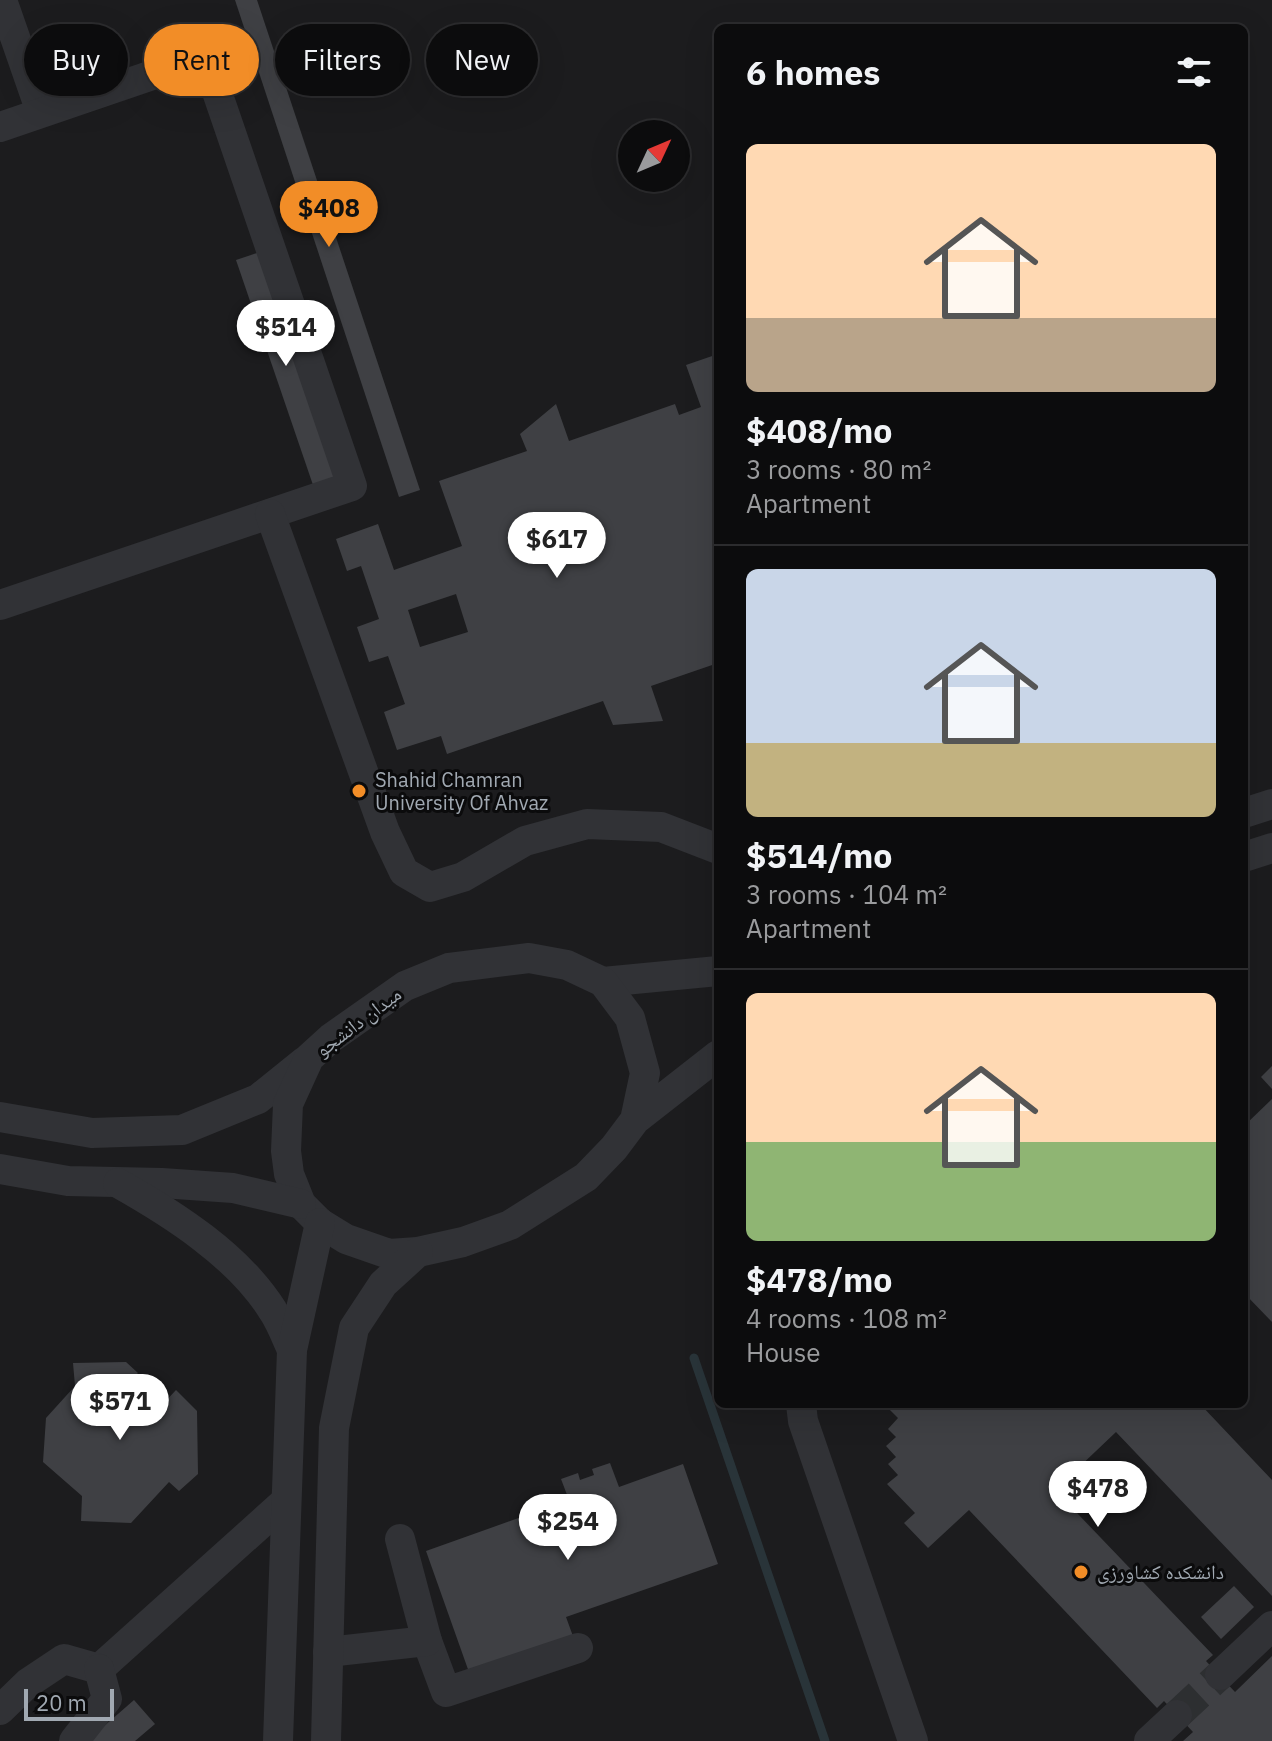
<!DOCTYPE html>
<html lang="en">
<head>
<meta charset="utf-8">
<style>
  :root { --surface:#0c0c0d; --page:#1a1a1b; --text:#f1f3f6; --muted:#9a9b9d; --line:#2c2c2e; --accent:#f28d27 }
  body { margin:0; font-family:"IBM Plex Sans","Noto Naskh Arabic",sans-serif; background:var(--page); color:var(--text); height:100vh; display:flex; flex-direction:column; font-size:30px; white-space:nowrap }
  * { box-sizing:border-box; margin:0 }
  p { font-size:26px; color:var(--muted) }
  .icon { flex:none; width:44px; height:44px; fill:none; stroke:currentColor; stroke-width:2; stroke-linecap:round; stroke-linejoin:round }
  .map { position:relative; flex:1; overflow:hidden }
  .drawer { position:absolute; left:714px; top:24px; width:534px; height:1384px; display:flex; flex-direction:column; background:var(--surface); border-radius:12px; box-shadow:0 8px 32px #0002,0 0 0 2px var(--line) }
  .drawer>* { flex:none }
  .top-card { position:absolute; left:24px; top:24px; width:570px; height:72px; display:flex; gap:16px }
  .needle { width:52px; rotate:46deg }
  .fabs { position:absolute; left:618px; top:120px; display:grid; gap:16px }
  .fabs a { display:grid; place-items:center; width:72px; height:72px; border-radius:50%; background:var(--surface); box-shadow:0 8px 32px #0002,0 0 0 2px var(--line); font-size:40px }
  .scale { position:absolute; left:24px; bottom:20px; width:90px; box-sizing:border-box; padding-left:8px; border:4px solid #a1a9b2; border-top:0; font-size:22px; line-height:28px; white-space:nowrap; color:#a1a9b2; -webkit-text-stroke:6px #0b0b0c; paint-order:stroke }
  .price { position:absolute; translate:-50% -68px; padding:0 18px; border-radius:28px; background:#fff; color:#222; font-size:26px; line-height:52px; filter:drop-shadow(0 2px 4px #0008) }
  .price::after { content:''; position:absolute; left:50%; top:48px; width:24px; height:18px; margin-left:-12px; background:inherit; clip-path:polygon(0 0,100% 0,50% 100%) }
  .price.current { background:var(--accent); color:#111 }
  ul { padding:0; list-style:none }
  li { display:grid; align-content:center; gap:16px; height:424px; padding:0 32px }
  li+li { border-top:2px solid var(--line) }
  li span { display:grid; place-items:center; height:248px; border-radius:12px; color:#555 }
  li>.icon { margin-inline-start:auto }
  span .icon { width:144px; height:144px; fill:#fffc; stroke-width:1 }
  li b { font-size:34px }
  h2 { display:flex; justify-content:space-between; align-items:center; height:96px; padding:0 32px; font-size:34px }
  .chip { padding:0 28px; border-radius:36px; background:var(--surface); box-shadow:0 8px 32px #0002,0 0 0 2px var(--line); font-size:28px; line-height:72px }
  .chip.current { background:var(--accent); color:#111 }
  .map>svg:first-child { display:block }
  .built { fill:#1c1c1e; fill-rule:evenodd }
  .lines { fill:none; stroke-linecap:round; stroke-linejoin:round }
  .stream { stroke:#293439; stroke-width:9 }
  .building { fill:#3f4044; fill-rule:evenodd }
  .minor-tunnel { stroke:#2d2f31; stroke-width:30; stroke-dasharray:30 15; stroke-linecap:butt }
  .minor { stroke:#313236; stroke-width:30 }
  .poi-dot { fill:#f28d27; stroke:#0b0b0c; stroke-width:3 }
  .labels { text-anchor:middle; stroke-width:6; stroke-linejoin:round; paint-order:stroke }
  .poi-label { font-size:20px; fill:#a1a9b2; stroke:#0b0b0c; text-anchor:start }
  .street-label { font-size:20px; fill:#a1a9b2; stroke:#0b0b0c }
</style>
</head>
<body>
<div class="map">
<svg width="1272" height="1741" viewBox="0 0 1272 1741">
  <rect width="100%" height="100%" fill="#101011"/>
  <path class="built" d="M 0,0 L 1272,0 L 1272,1741 L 0,1741 ZM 718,28 L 1244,28 L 1244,1404 L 718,1404 ZM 632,134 L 676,134 L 676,178 L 632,178 Z"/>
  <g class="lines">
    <path class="stream" d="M 694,1358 L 825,1741"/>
  </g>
  <g class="building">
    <path d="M 235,0 L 257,0 L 420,490 L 399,497 Z"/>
    <path d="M 260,252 L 336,478 L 313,485 L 236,260 Z"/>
    <path d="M 718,354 L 718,663 L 651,686 L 663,721 L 613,725 L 603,701 L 447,754 L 441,736 L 397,750 L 384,712 L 405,704 L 388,656 L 369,662 L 357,627 L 379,619 L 361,566 L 347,571 L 336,539 L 378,524 L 394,570 L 462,546 L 439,481 L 527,451 L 520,434 L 556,404 L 569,441 L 675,404 L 679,415 L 701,407 L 686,365 ZM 456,594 L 468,632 L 420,647 L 408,610 Z"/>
    <path d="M 1272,1066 L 1272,1089 L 1261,1077 Z"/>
    <path d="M 1272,1099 L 1272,1322 L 1244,1293 L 1244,1126 Z"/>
    <path d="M 126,1362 L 138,1373 L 132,1379 L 162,1405 L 176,1390 L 197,1411 L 198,1474 L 179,1491 L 169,1482 L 131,1523 L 81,1521 L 82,1496 L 43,1462 L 46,1418 L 75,1386 L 73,1363 Z"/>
    <path d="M 895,1404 L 1200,1404 L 1272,1480 L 1272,1596 L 1116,1432 L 1055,1490 L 1213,1655 L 1206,1661 L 1235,1692 L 1272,1656 L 1272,1741 L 1183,1741 L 1193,1732 L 1164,1701 L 1157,1708 L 969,1510 L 928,1548 L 904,1523 L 915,1513 L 887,1484 L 898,1475 L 888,1464 L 896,1457 L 886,1446 L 896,1437 L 888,1429 L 898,1418 L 889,1409 Z"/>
    <path d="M 610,1463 L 619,1487 L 683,1464 L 718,1564 L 566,1617 L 574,1639 L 470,1675 L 426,1551 L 569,1500 L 561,1479 L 578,1473 L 580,1480 L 594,1475 L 592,1469 Z"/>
    <path d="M 1234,1586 L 1254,1607 L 1221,1639 L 1201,1617 Z"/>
    <path d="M 134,1700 L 155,1724 L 135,1741 L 87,1741 Z"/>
  </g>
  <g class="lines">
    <path class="minor-tunnel" d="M 1177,1715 L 1220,1675"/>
    <g class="minor">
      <path d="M 2,0 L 41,112"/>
      <path d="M 0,127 L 205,57 L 352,486 L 0,605"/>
      <path d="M 270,514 L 385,832 L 404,872 L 430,887 L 463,877 L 525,841 L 587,824 L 661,827 L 718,849"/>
      <path d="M 1244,813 L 1272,804"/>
      <path d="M 1244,857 L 1272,848"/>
      <path d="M 603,982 L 718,971"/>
      <path d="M 0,1117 L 92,1133 L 182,1130 L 258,1099 L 304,1062"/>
      <path d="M 635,1120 L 645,1073 L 630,1018 L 603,982 L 567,965 L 529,958 L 449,968 L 405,986 L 331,1038 L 309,1058 L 288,1104 L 286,1151 L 289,1174 L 301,1204 L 320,1223 L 346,1239 L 389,1254 L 418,1252 L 463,1242 L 510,1225 L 586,1177 L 614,1148 L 635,1120 L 718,1055"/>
      <path d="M 0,1169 L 68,1181 L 162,1183 L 233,1188 L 301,1204"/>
      <path d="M 118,1183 C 173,1214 239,1256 273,1311 C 281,1323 286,1337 292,1350"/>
      <path d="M 801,1404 L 803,1421 L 913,1741"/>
      <path d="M 427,1641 L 446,1692 L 578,1648"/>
      <path d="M 328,1652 L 427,1641 L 400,1539"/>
      <path d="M 99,1669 L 286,1501"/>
      <path d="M 1220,1675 L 1272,1626"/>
      <path d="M 0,1710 L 28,1683 L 64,1659 L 99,1669"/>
      <path d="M 74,1741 L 107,1699 L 99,1669"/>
      <path d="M 278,1741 L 292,1350 L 320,1223"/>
      <path d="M 326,1741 L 334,1428 L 354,1328 L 383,1284 L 418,1252"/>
      <path d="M 1149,1741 L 1177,1715"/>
    </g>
  </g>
  <g class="poi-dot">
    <circle cx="359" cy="791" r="8"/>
    <circle cx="1081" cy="1572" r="8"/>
  </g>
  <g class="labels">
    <g class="poi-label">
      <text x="375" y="787">Shahid Chamran<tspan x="375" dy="23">University Of Ahvaz</tspan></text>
      <text x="1097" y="1579">دانشکده کشاورزی</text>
    </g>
    <g class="street-label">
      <text transform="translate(358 1022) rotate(-37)" y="7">میدان دانشجو</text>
    </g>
  </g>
</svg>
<div class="fabs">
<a><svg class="needle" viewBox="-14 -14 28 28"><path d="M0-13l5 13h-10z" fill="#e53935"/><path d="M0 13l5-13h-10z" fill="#9a9b9d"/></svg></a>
</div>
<div class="scale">20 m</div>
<b class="price current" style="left:329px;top:249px">$408</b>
<b class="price" style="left:286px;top:368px">$514</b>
<b class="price" style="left:557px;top:580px">$617</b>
<b class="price" style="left:120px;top:1442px">$571</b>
<b class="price" style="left:1098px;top:1529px">$478</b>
<b class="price" style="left:568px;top:1562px">$254</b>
<div class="top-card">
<a class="chip">Buy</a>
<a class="chip current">Rent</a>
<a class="chip">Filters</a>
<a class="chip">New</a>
</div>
<section class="drawer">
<h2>6 homes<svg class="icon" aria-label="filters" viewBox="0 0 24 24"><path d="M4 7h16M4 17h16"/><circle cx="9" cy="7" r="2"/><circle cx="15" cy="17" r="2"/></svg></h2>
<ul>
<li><span style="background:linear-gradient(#ffd9b3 70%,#b9a48a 0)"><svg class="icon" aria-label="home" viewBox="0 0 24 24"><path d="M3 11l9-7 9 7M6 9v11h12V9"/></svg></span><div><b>$408/mo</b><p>3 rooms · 80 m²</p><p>Apartment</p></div></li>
<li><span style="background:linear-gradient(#c9d6e8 70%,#c2b280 0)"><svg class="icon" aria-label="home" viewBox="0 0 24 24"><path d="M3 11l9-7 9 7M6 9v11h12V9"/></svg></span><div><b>$514/mo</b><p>3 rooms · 104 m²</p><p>Apartment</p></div></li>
<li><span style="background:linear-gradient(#ffd9b3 60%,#8fb573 0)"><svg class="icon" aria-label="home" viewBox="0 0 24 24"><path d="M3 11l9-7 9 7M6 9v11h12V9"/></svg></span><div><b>$478/mo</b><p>4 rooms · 108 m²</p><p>House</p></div></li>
</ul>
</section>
</div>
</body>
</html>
